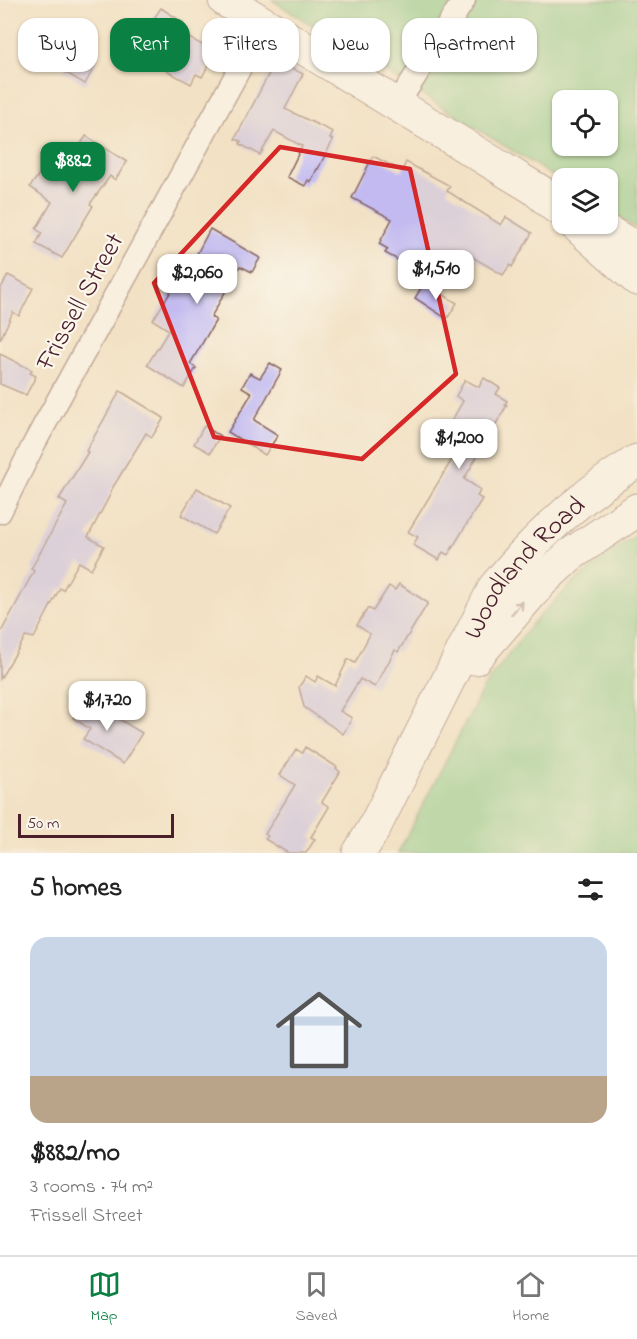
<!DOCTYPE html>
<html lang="en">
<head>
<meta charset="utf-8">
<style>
  :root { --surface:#fff; --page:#f2f2f2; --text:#222; --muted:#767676; --line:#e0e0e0; --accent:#0b8043 }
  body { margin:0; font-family:"Indie Flower",sans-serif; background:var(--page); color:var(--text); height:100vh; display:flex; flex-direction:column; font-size:22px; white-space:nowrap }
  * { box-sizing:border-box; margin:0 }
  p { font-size:20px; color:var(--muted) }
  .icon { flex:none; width:33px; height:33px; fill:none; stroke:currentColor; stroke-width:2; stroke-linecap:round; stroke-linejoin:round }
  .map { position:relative; height:853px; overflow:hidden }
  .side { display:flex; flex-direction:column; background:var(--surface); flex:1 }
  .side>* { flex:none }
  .banner { position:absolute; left:18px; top:18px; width:602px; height:54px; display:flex; gap:12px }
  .fabs { position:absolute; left:552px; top:90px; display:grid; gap:12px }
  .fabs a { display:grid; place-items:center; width:66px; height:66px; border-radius:12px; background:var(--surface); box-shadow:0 2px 4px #0004; font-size:30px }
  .scale { position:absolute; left:18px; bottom:15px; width:156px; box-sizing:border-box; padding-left:6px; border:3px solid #4a1f2b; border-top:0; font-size:16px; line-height:21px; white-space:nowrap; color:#4a1f2b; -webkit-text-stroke:4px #fbf7ec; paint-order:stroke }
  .price { position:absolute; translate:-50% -51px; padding:0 14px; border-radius:12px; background:#fff; color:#222; font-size:20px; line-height:39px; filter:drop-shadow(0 2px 3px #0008) }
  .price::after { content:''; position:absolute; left:50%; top:36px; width:18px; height:14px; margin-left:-9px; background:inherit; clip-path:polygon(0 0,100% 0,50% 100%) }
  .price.selected { background:var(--accent); color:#fff }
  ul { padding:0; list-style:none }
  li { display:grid; align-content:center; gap:12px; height:318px; padding:0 30px }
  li+li { border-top:2px solid var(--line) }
  li span { display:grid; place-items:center; height:186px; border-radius:18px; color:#555 }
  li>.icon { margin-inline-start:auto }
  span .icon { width:108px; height:108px; fill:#fffc; stroke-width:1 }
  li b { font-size:26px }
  h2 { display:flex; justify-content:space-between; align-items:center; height:72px; padding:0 30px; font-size:26px }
  .tag { padding:0 21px; border-radius:18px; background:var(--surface); box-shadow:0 2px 4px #0004; font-size:21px; line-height:54px }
  .tag.selected { background:var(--accent); color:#fff }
  .menu { display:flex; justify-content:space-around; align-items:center; height:84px; border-top:2px solid var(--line); background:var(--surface); font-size:16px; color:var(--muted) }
  .menu a { display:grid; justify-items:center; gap:3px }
  .menu .selected { color:var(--accent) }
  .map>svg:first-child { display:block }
  .green { fill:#83cc88; stroke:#66765a; stroke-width:1.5; fill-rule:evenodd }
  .building { fill:#c2baf0 }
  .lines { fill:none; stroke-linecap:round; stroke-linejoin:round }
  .minor-casing { stroke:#856361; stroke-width:25 }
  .secondary-casing { stroke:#856361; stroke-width:35 }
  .primary-casing { stroke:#856361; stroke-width:35 }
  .minor { stroke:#fff; stroke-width:22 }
  .secondary { stroke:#fff; stroke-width:33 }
  .primary { stroke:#fff; stroke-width:33 }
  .oneway { stroke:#ae9aa0 }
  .marked { fill:none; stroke:#d62828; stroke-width:4.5; stroke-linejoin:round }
  .labels { text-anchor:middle; stroke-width:4.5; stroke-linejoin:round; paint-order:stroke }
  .street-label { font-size:27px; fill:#4a1f2b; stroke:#fbf7ec }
</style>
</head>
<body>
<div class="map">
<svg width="637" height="853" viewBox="0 0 637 853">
  <rect width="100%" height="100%" fill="#fbf7ec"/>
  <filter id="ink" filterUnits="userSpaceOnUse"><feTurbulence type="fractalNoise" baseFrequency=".0167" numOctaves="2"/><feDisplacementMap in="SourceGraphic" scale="12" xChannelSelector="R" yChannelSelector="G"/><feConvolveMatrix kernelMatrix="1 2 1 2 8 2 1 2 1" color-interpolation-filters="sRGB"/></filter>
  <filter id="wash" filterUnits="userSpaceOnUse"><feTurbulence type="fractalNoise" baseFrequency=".008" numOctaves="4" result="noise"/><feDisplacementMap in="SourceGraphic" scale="24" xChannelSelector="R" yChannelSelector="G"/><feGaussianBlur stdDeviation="1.35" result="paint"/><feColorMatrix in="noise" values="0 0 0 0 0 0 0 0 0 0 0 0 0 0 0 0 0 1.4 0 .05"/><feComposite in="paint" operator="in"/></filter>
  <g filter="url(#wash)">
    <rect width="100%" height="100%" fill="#f2e1c4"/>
    <g class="green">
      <path d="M 272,0 L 637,0 L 637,229 L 608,210 L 608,178 L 562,178 L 562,182 ZM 562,100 L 608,100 L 608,146 L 562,146 Z"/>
      <path d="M 637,535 L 637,853 L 398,853 L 484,687 L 532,624 L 572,584 L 622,544 Z"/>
    </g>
    <g id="blocks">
      <g class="building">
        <path d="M 161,8 L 184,23 L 178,32 L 208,48 L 204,56 L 211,60 L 202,77 L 196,74 L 191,84 L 165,70 L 173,55 L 154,43 L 158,37 L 153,34 L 156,28 L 150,24 Z"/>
        <path d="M 76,48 L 96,58 L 94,62 L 96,64 L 85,84 L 63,71 Z"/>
        <path d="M 276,60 L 303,74 L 285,109 L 333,132 L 330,139 L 333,140 L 318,169 L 317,169 L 311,182 L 308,180 L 305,186 L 287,177 L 302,146 L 274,131 L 260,155 L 240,144 L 241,141 L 235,139 Z"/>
        <path d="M 86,136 L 127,162 L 115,180 L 110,176 L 90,204 L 93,206 L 62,258 L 36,244 L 42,233 L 36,229 L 52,202 L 30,187 L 46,164 L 62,174 Z"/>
        <path d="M 373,156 L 402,171 L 406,162 L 450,186 L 447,191 L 501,225 L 506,217 L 532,233 L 512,267 L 510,265 L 503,275 L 469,255 L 464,264 L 440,249 L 426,275 L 385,253 L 388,249 L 379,244 L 392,219 L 352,198 Z"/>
        <path d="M 210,229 L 260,258 L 252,272 L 240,266 L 211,317 L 216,320 L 190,364 L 196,368 L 184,388 L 147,365 L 169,330 L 153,320 L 186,267 L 189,269 Z"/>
        <path d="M 8,275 L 33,288 L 19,316 L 13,312 L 0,340 L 0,290 Z"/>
        <path d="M 424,283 L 457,303 L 447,319 L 415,298 Z"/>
        <path d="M 0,354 L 32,370 L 30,373 L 36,376 L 26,395 L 0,384 Z"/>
        <path d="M 270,363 L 282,370 L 254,420 L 278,435 L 265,455 L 228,432 L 252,393 L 242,387 L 250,373 L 260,378 Z"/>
        <path d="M 484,378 L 500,388 L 496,394 L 507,401 L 505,404 L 507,405 L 464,479 L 481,490 L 477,496 L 482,499 L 448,555 L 443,552 L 439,560 L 413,545 L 418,537 L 408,532 L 456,453 L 439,443 L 463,401 L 456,396 L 465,380 L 479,387 Z"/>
        <path d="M 120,391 L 164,418 L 152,437 L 146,433 L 110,492 L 111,493 L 88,537 L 104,546 L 91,569 L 79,562 L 63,590 L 60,588 L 34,638 L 26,636 L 0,679 L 0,634 L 34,571 L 31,569 L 67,504 L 59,499 L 88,452 L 86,451 Z"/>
        <path d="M 204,426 L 220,436 L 210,453 L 194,444 Z"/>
        <path d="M 197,488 L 230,508 L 214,534 L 181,515 Z"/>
        <path d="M 399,584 L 428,603 L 398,652 L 395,650 L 375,687 L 360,679 L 340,711 L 352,718 L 343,734 L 304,707 L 299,687 L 306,676 L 315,682 L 318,676 L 335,686 L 348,659 L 355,663 L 370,634 L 357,625 L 368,608 L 373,611 L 389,586 L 395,590 Z"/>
        <path d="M 86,699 L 142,733 L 123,764 L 83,739 L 90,729 L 73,718 Z"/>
        <path d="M 305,747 L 337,767 L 336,768 L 340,772 L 322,802 L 329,807 L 311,837 L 315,839 L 306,853 L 288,853 L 265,839 L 268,836 L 265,834 L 295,785 L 280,775 L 296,749 L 302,753 Z"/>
      </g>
    </g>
  </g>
  <g filter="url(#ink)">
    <use href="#blocks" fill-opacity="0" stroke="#856361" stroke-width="1.5"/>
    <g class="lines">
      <defs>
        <g id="minor">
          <path d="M 398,103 L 464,0"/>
          <path d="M 0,512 L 35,442 L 264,24"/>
        </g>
        <g id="secondary">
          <path d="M 225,0 L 534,188 L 556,207"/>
          <path d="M 575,224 L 637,279"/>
        </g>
        <g id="primary">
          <path d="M 534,188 L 562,205"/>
          <path d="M 594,224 L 637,249"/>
          <path d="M 475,658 L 540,583 L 570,555 L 637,510"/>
          <path id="s1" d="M 359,853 L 373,830 L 495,587 C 535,538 582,494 637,461"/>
        </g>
      </defs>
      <use href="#minor" class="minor-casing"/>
      <use href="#secondary" class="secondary-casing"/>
      <use href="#primary" class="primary-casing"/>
      <use href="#minor" class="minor"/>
      <use href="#secondary" class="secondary"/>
      <use href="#primary" class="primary"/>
    </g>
    <defs><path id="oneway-shaft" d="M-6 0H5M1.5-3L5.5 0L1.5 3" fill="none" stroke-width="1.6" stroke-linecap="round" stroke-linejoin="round" transform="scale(1.5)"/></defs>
    <use class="oneway" href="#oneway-shaft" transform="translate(517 608) rotate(-49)"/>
  </g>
  <path d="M0 0H637V853H0ZM 280,147 L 410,169 L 456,374 L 362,459 L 214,437 L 154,283 Z" fill="#f2e1c4" fill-opacity=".55" fill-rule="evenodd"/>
  <path class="marked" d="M 280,147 L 410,169 L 456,374 L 362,459 L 214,437 L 154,283 Z"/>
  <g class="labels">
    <g class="street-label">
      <text transform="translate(79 301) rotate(-61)" y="9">Frissell Street</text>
      <text dy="9" stroke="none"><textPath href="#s1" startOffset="332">Woodland Road</textPath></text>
    </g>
  </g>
</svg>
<div class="fabs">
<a><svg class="icon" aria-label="locate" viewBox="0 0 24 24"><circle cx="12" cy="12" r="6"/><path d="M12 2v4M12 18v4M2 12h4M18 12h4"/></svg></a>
<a><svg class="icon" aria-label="layers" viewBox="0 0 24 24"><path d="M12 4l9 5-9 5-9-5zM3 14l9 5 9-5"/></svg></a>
</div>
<div class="scale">50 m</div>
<b class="price selected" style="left:73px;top:193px">$882</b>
<b class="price" style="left:436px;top:301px">$1,510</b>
<b class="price" style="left:197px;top:305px">$2,060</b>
<b class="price" style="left:459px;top:470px">$1,200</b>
<b class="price" style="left:107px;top:732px">$1,720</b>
<div class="banner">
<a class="tag">Buy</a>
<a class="tag selected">Rent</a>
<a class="tag">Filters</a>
<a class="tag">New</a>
<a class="tag">Apartment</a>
</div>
</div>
<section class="side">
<h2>5 homes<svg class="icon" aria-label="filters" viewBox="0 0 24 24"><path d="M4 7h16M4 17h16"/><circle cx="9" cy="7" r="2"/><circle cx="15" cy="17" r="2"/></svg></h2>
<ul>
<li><span style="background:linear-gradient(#c9d6e8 75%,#b9a48a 0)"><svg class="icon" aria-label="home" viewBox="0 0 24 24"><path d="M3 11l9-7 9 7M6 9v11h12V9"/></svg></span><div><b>$882/mo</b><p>3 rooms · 74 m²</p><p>Frissell Street</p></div></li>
</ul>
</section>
<nav class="menu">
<a class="selected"><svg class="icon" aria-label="map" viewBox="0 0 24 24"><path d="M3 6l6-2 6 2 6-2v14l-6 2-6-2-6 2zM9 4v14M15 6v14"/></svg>Map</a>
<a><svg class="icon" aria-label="saved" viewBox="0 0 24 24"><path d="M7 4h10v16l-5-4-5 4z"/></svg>Saved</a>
<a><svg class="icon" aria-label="home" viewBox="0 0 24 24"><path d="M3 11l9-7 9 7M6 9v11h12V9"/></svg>Home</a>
</nav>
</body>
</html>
